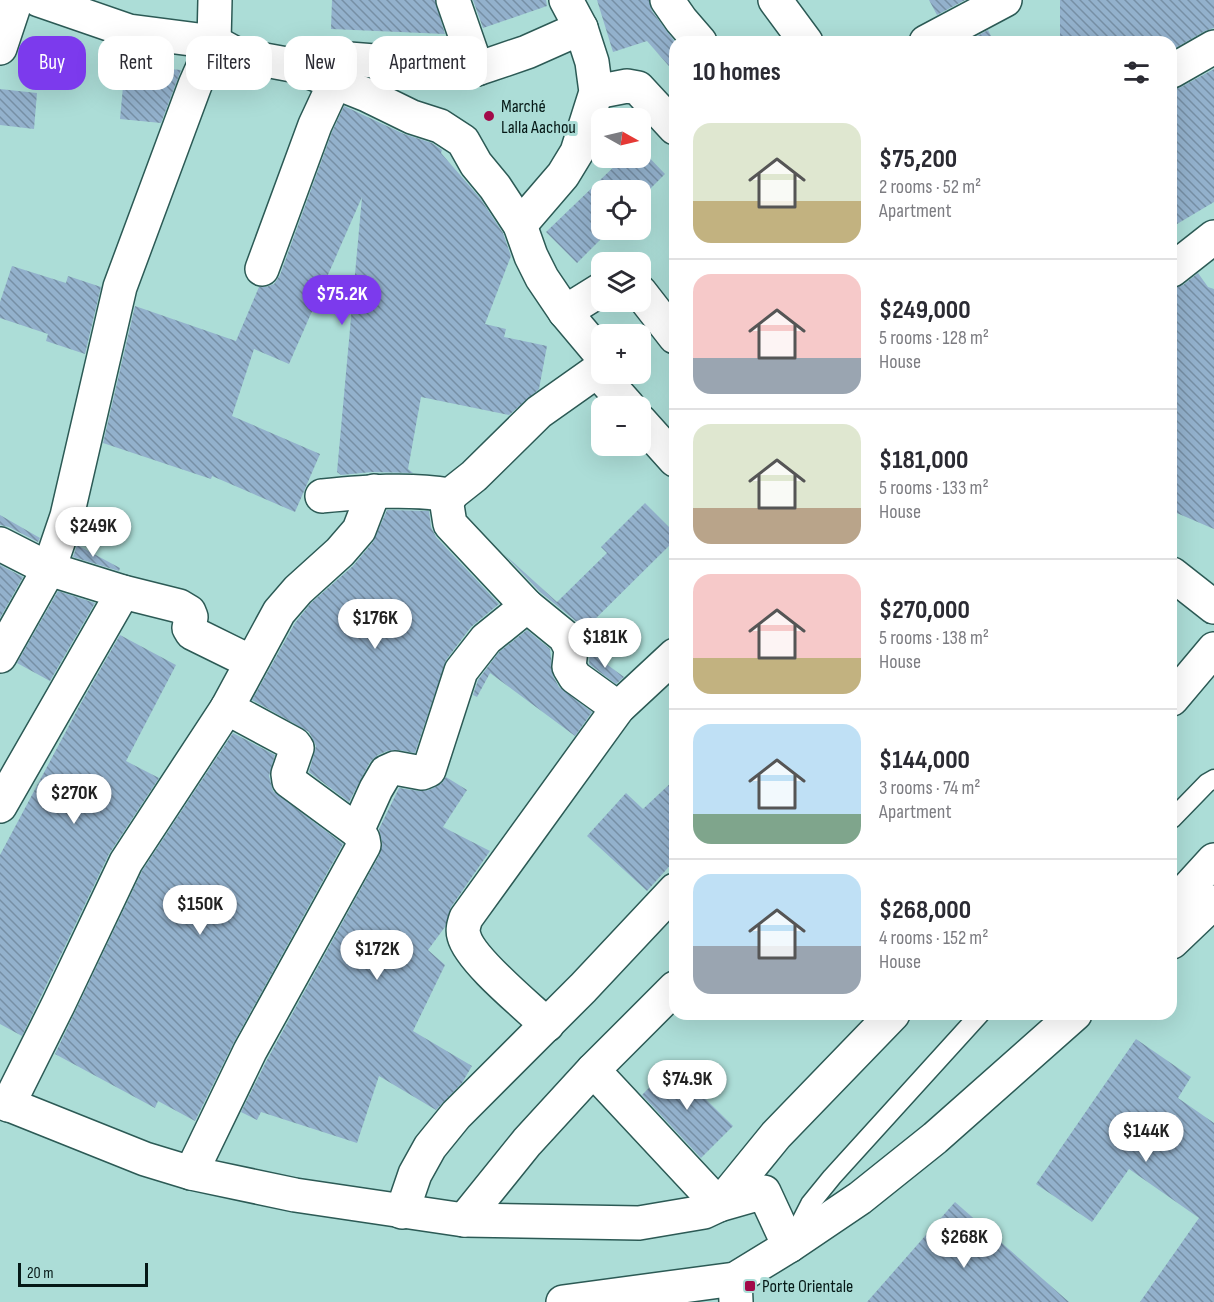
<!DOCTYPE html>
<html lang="en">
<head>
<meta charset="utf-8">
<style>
  :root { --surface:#fff; --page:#f7f7f7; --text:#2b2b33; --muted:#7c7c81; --line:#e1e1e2; --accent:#7c3aed }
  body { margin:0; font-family:"Sofia Sans Condensed",sans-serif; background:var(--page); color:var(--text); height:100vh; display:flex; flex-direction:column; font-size:22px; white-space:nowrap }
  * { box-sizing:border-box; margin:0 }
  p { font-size:20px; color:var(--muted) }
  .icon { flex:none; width:33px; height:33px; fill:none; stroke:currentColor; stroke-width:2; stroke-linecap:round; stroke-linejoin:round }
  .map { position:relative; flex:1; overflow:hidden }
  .panel { position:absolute; left:669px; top:36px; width:508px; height:984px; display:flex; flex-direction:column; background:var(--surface); border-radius:18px; box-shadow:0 6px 24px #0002 }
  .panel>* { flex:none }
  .top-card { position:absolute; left:18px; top:36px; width:561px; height:54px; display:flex; gap:12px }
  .needle { width:39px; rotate:98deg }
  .fabs { position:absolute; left:591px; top:108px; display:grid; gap:12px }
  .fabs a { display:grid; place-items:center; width:60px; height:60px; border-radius:12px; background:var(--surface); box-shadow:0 6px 24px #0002; font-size:30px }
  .scale { position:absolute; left:18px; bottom:15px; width:130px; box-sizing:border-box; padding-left:6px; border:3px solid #051816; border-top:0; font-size:16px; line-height:21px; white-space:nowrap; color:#051816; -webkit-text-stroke:4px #acddd7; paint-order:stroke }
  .price { position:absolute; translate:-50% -51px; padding:0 14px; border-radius:21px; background:#fff; color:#222; font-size:20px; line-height:39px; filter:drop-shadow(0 2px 3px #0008) }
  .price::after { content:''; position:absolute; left:50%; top:36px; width:18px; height:14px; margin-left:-9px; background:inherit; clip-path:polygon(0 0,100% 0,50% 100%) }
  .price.selected { background:var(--accent); color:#fff }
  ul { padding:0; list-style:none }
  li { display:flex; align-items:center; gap:18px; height:150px; padding:0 24px }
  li+li { border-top:2px solid var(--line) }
  li span { display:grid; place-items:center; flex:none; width:168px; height:120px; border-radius:18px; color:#555 }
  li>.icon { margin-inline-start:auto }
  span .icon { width:72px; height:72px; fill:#fffc; stroke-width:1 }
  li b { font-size:26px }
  h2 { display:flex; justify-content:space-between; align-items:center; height:72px; padding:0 24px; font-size:26px }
  .chip { padding:0 21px; border-radius:18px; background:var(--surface); box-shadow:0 6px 24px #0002; font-size:21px; line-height:54px }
  .chip.selected { background:var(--accent); color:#fff }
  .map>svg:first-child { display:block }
  .building { fill:url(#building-back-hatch) }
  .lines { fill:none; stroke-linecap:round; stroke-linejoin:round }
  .service-casing { stroke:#2c5a55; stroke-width:21 }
  .minor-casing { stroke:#2c5a55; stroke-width:36 }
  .secondary-casing { stroke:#2c5a55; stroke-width:36 }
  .service { stroke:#fff; stroke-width:18 }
  .minor { stroke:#fff; stroke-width:33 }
  .secondary { stroke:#fff; stroke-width:33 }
  .poi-dot { fill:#a20a49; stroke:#acddd7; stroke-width:2 }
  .labels { text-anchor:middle; stroke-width:6; stroke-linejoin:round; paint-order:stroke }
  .poi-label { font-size:18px; fill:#051816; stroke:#acddd7; text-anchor:start }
</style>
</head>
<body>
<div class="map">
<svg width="1214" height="1302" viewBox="0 0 1214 1302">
  <defs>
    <pattern id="building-back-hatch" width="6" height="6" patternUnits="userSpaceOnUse" patternTransform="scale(1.5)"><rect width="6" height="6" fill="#93b1cc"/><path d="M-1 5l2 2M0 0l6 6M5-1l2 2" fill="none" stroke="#768fa5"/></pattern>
  </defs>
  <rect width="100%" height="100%" fill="#acddd7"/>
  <g class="building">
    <path d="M 332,0 L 435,0 L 445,34 L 331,29 Z"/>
    <path d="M 473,0 L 546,0 L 547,6 L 483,28 Z"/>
    <path d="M 597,0 L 649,0 L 652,11 L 675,42 L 675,73 L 647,41 L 613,52 Z"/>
    <path d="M 929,0 L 965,0 L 937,15 Z"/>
    <path d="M 1060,0 L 1214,0 L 1214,28 L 1205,31 L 1172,50 L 1172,42 L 1060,42 Z"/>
    <path d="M 988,30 L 994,42 L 966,42 Z"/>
    <path d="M 125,65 L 181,70 L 161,123 L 120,119 Z"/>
    <path d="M 1214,69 L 1214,202 L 1172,227 L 1172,90 L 1181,87 Z"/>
    <path d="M 0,89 L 37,93 L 34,129 L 0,125 Z"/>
    <path d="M 344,106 L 404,134 L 432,143 L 442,150 L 441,153 L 480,198 L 503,233 L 511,256 L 485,324 L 506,329 L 504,337 L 547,346 L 539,389 L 509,415 L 421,397 L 408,469 L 413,473 L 372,472 L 341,475 L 337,472 L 362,197 L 289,364 L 254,349 L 232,416 L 320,454 L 295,512 L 212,476 L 211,479 L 103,443 L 135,306 L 236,341 L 259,287 L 266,287 L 274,284 L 280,275 L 332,132 Z"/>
    <path d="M 640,148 L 665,174 L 640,199 L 640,190 L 602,190 L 602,230 L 610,230 L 577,263 L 546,232 L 623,158 L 640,158 Z"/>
    <path d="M 12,266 L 66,283 L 68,276 L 101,287 L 85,354 L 46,341 L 48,334 L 0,318 L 0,302 Z"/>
    <path d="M 1198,273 L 1208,287 L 1214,289 L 1214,529 L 1172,511 L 1172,288 L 1183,285 Z"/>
    <path d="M 645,503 L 675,533 L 675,540 L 583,631 L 577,622 L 540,592 L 504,554 L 557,602 L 607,553 L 601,547 Z"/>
    <path d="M 387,510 L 429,511 L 431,527 L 436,537 L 499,604 L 471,627 L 446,660 L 415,753 L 398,750 L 387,751 L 378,755 L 370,762 L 349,802 L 309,772 L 316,746 L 309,732 L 252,700 L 295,623 L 311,603 L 353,566 L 373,542 Z"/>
    <path d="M 0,515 L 40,538 L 38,542 L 9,527 L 0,525 Z"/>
    <path d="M 77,545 L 120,568 L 119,571 L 73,557 Z"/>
    <path d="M 0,565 L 23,577 L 0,618 Z"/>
    <path d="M 58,591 L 95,603 L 50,681 L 17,663 Z"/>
    <path d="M 527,630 L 550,649 L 553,676 L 559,687 L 592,712 L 575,736 L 490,673 L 477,697 L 473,695 L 478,680 L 499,652 Z"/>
    <path d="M 120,635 L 176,665 L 126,761 L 159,778 L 109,854 L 22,1036 L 0,1024 L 0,855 L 80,705 Z"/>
    <path d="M 590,652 L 624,677 L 616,684 L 589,664 Z"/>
    <path d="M 233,733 L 275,755 L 269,776 L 273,791 L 343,844 L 234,1042 L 195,1121 L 158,1101 L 155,1108 L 55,1054 L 142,871 Z"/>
    <path d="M 446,777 L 467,790 L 443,827 L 490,851 L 451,907 L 445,927 L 428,950 L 445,965 L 413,1031 L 472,1066 L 462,1083 L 436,1110 L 379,1076 L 357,1143 L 261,1112 L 257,1120 L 241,1112 L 267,1060 L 380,854 L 382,842 L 379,829 L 399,788 L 419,791 L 429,790 L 442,783 Z"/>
    <path d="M 675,779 L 675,860 L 647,891 L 587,836 L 626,793 L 643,809 Z"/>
    <path d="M 1136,1039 L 1191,1077 L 1178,1098 L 1214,1123 L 1214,1302 L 1140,1302 L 1199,1218 L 1129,1169 L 1092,1222 L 1036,1184 Z"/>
    <path d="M 671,1065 L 733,1126 L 701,1158 L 642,1095 Z"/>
    <path d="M 955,1202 L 1011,1251 L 1069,1302 L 867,1302 Z"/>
  </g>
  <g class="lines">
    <defs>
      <g id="service">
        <path d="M 1172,819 L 1207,783 L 1214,779"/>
        <path d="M 793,1237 L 810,1204 L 832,1177 L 980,1014"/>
      </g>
      <g id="minor">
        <path d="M 39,0 L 129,31 L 214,42 L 238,55 L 292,65 L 367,95 L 412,117 L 440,126 L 463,141 L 476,164 L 495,187 L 520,225 L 531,256 L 542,278 L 565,312 L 602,356"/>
        <path d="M 453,0 L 477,69"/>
        <path d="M 667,0 L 681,20 L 700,42"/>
        <path d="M 775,0 L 806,42"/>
        <path d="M 926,42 L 1005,0"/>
        <path d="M 0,48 L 16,0"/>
        <path d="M 297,64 L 325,59 L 349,59 L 477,69 L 527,52 L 581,28"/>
        <path d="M 1172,71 L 1214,47"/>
        <path d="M 596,92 L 627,86 L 638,88 L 675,128"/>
        <path d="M 520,225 L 563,175 L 577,152 L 596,92 L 592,62 L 581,28 L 566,0"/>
        <path d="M 262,269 L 315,125 L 335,82"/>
        <path d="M 1172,270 L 1214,237"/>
        <path d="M 640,292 L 675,337"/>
        <path d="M 565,312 L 602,289"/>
        <path d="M 602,364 L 597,371 L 628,406"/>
        <path d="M 640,421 L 675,460"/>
        <path d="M 450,495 L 447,505 L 450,524 L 527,606 L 565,637 L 571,649 L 569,667 L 575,677 L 618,708"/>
        <path d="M 322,496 C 365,492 407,488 450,495 L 474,476 L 539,412 L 597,371"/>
        <path d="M 0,544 L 49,569 L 123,592 L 179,606 L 189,612 L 191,617 L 189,628 L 192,633 L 251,662"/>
        <path d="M 1172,574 L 1214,607"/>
        <path d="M 0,656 L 49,569 L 67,516 L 120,287 L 195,85 L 214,42 L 215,0"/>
        <path d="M 1172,699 L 1214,649"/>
        <path d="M 0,806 L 123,592"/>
        <path d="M 357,831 L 376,789 L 386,772 L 395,768 L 422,773 L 429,770 L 461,671 L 486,639 L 527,606"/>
        <path d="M 547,1025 C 527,1006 470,960 464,936 C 462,930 464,924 466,918 L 618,708 L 675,655"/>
        <path d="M 593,1070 L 719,1205 L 764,1192 L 789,1246"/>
        <path d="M 0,1101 L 145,1159 L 191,1173 L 295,1195 L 464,1220 L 639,1223 L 704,1212 L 719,1205 L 776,1135 L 893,1014"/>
        <path d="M 8,1105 L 58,1005 L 126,862 L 227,708 L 279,612 L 298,590 L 340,552 L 359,530 L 374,491"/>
        <path d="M 191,1173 L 250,1051 L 364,845 L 363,839 L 357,831 L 289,781 L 288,774 L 297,748 L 294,744 L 227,708"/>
        <path d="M 402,1212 L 415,1174 L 430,1147 L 456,1115 L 583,988 L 675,890"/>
        <path d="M 464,1220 L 527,1142 L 593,1070 L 675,988"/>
        <path d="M 735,1279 L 736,1302"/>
      </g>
      <g id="secondary">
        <path d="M 1172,906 L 1214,860"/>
        <path d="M 1172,942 L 1214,902"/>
        <path d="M 563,1302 L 735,1279 L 789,1246 L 860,1198 L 935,1138 L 1075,1014"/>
      </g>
    </defs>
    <use href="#service" class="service-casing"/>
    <use href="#minor" class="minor-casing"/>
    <use href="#secondary" class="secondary-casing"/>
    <use href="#service" class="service"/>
    <use href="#minor" class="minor"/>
    <use href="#secondary" class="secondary"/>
  </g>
  <g class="poi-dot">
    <circle cx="489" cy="116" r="6"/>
    <rect x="744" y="1280" width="12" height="12" rx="3"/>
  </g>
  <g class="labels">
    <g class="poi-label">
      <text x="501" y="112">Marché<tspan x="501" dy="21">Lalla Aachou</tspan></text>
      <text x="762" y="1292">Porte Orientale</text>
    </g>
  </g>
</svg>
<div class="fabs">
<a><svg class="needle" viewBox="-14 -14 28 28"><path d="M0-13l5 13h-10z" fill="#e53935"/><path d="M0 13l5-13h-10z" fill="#7c7c81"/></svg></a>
<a><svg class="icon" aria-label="locate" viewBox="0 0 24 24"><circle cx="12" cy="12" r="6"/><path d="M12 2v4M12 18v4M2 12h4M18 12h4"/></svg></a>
<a><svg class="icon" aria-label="layers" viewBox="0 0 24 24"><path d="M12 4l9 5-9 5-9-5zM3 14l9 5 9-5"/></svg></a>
<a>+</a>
<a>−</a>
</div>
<div class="scale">20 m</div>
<b class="price selected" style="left:342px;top:326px">$75.2K</b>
<b class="price" style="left:93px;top:558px">$249K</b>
<b class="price" style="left:375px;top:650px">$176K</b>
<b class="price" style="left:605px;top:669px">$181K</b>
<b class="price" style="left:74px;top:825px">$270K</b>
<b class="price" style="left:200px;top:936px">$150K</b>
<b class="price" style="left:377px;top:981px">$172K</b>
<b class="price" style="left:687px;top:1111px">$74.9K</b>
<b class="price" style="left:1146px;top:1163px">$144K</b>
<b class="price" style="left:964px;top:1269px">$268K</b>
<div class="top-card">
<a class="chip selected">Buy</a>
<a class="chip">Rent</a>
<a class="chip">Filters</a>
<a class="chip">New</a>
<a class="chip">Apartment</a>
</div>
<section class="panel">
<h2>10 homes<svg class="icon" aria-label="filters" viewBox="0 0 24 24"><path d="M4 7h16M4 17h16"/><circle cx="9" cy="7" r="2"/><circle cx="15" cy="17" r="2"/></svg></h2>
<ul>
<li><span style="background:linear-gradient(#dfe7d0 65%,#c2b280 0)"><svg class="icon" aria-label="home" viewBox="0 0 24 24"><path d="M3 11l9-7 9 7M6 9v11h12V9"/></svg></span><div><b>$75,200</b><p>2 rooms · 52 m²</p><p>Apartment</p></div></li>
<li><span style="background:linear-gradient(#f6c9c9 70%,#9aa5b1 0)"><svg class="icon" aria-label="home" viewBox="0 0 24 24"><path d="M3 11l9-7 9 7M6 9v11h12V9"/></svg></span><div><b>$249,000</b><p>5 rooms · 128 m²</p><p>House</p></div></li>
<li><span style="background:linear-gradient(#dfe7d0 70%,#b9a48a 0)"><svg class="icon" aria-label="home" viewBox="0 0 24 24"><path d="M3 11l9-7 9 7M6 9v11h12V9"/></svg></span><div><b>$181,000</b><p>5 rooms · 133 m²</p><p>House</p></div></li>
<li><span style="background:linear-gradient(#f6c9c9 70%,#c2b280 0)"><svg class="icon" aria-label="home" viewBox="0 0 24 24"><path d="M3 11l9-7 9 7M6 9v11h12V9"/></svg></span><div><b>$270,000</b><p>5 rooms · 138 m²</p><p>House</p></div></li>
<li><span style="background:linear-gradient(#bfe0f5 75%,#7fa58c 0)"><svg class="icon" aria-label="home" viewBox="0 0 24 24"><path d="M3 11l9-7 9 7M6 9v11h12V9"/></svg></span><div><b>$144,000</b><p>3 rooms · 74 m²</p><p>Apartment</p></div></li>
<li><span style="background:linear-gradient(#bfe0f5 60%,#9aa5b1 0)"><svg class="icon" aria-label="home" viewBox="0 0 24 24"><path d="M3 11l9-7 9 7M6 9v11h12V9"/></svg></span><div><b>$268,000</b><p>4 rooms · 152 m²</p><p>House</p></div></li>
</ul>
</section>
</div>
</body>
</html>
